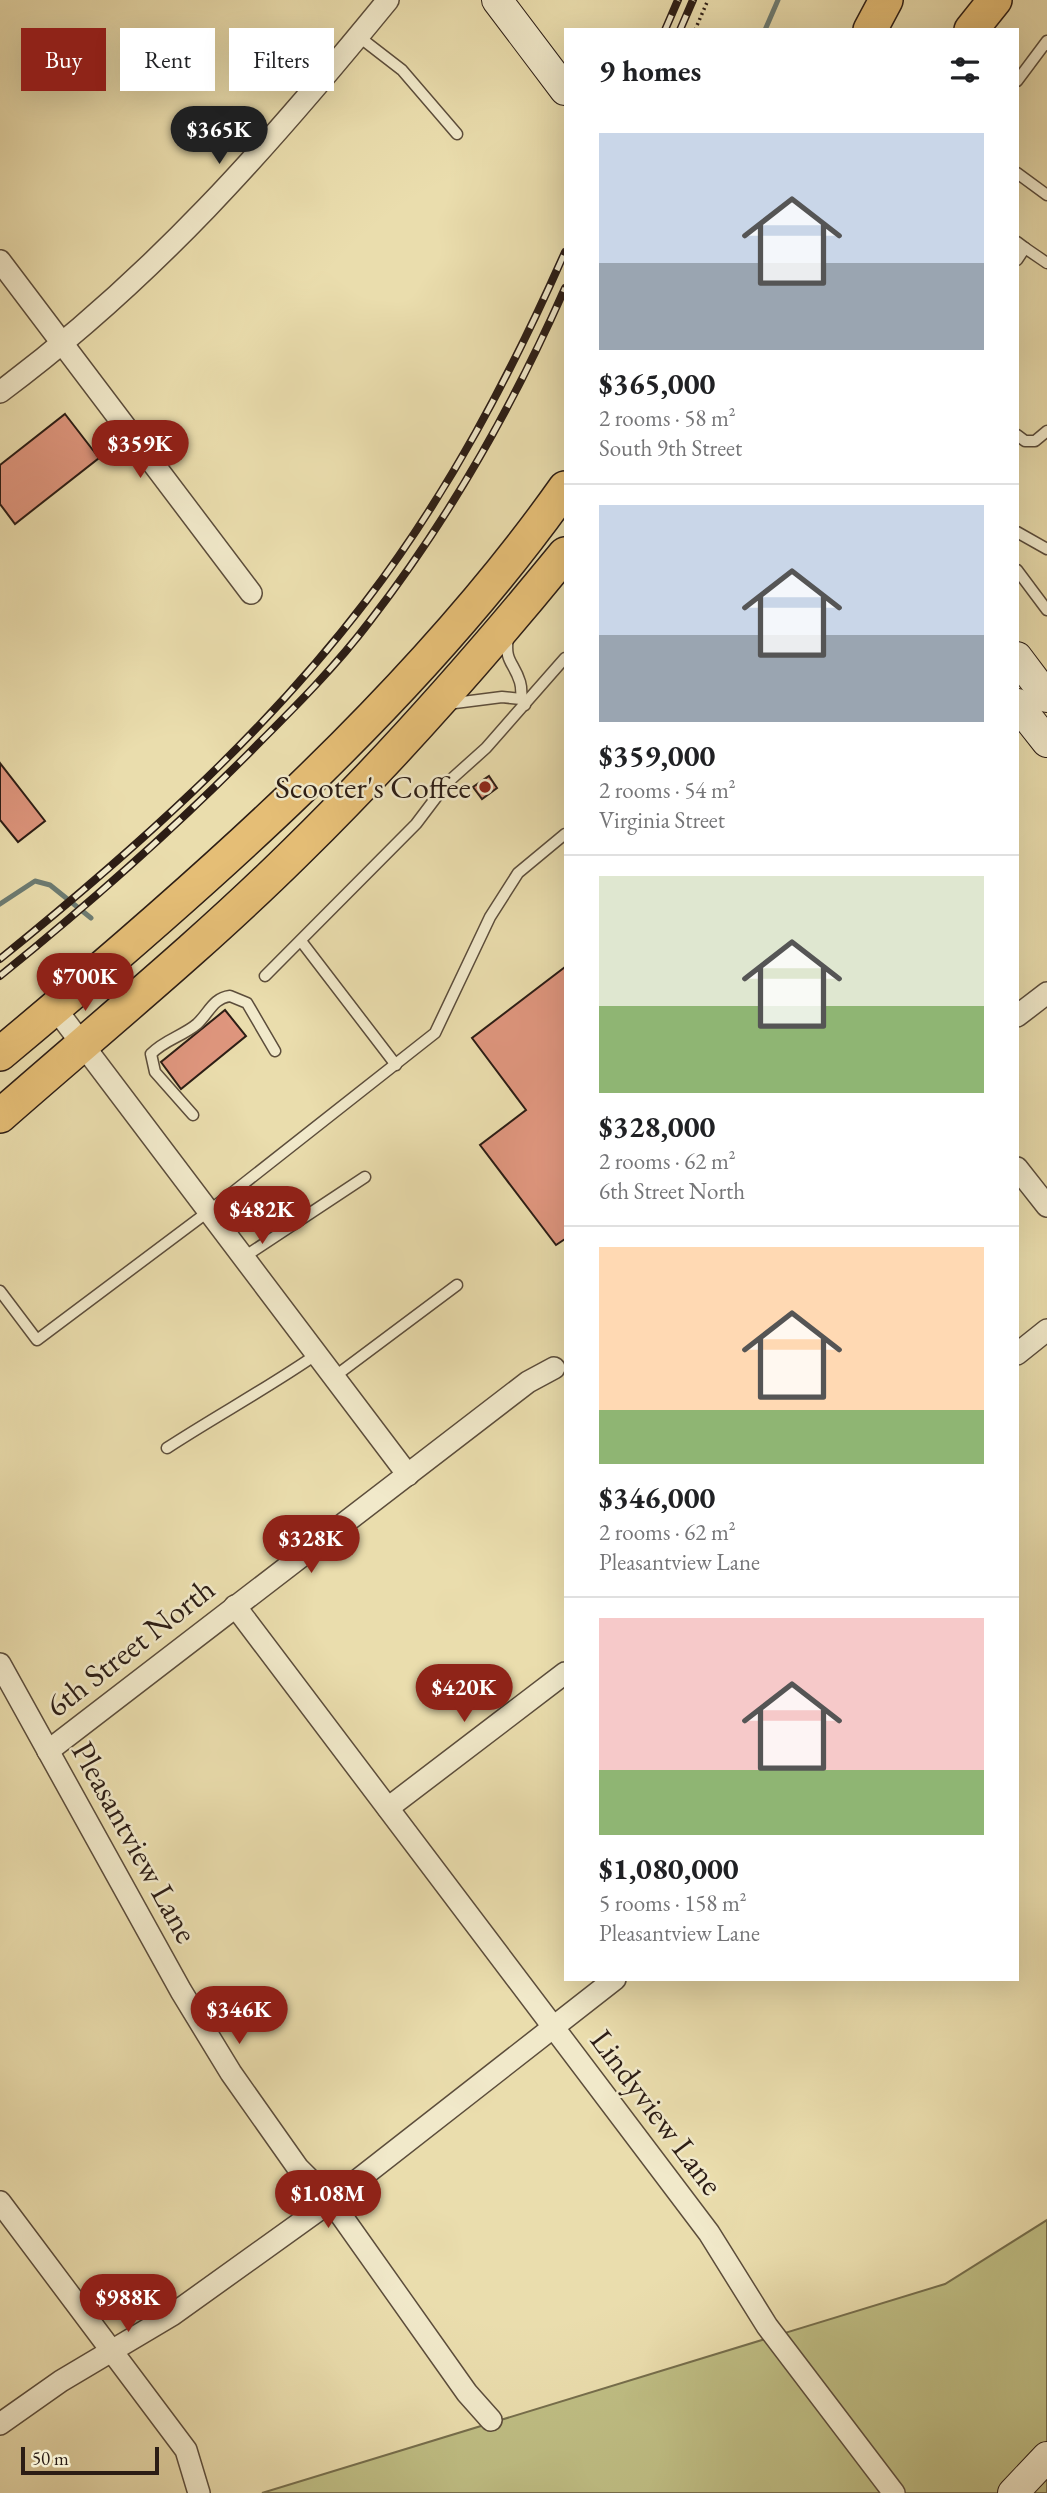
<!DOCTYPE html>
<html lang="en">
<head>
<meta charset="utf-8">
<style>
  :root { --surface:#fff; --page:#f2f2f2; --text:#202124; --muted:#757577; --line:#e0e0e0; --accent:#8f2418 }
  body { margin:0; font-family:"EB Garamond",serif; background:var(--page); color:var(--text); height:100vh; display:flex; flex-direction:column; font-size:26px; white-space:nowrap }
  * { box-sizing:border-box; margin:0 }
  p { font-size:23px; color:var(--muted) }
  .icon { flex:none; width:38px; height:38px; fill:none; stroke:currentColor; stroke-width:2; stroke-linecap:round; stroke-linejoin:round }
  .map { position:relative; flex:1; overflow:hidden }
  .sheet { position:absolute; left:564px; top:28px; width:455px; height:1953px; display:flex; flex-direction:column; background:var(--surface); border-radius:0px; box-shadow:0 7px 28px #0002 }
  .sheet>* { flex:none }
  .top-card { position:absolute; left:21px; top:28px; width:438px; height:63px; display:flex; gap:14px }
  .scale { position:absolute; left:21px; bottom:18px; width:138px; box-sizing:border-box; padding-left:7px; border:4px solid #2c1d15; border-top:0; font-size:19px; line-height:24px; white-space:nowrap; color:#2c1d15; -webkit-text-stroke:5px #f1e9ca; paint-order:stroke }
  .price { position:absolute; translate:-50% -60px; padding:0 16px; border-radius:24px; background:var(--accent); color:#fff; font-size:23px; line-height:46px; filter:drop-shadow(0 2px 4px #0008) }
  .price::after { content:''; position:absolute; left:50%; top:42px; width:21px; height:16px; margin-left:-10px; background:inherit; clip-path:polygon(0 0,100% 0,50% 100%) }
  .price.active { background:#222; color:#fff }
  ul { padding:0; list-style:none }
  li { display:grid; align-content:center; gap:14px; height:371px; padding:0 35px }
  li+li { border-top:2px solid var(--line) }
  li span { display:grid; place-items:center; height:217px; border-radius:0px; color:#555 }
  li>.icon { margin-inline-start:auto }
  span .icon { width:126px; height:126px; fill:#fffc; stroke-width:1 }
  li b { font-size:30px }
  h2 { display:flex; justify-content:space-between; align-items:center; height:84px; padding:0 35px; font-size:30px }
  .pill { padding:0 24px; border-radius:0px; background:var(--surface); box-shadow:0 7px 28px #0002; font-size:24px; line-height:63px }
  .pill.active { background:var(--accent); color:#fff }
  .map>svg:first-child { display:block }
  .green { fill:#bfbe84; stroke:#766e4c; stroke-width:2 }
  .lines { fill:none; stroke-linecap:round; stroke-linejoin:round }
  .stream { stroke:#6d7c73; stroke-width:5 }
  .building { fill:#df967e; stroke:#2c1d15; stroke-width:2 }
  .lane-casing { stroke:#5c4d3b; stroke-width:13 }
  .street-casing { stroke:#5c4d3b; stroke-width:24 }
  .secondary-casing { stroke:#2c1d15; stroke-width:32 }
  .primary-casing { stroke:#2c1d15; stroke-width:36 }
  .path { stroke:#2c1d15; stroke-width:3.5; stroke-dasharray:2 3.5; stroke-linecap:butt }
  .lane { stroke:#f1e9ca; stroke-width:10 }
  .street { stroke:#f1e9ca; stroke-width:21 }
  .secondary { stroke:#f1e9ca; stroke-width:30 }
  .primary { stroke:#e5be76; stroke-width:33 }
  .rail-casing { stroke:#2c1d15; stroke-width:8 }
  .rail { stroke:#f1e9ca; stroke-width:5; stroke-dasharray:16; stroke-linecap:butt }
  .poi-dot { fill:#8f2418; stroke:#f1e9ca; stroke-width:2.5 }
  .labels { text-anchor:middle; stroke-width:5; stroke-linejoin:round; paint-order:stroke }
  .poi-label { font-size:32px; fill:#2c1d15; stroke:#f1e9ca; text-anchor:end }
  .street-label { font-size:32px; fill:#2c1d15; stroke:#f1e9ca }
</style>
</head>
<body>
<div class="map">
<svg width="1047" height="2493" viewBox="0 0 1047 2493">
  <rect width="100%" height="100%" fill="#eaddad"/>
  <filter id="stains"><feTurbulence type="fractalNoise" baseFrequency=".00286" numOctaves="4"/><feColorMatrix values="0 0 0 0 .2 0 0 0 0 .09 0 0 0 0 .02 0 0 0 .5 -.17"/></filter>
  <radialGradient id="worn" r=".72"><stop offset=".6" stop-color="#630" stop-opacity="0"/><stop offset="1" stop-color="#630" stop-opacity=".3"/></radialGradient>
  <path class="green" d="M 1047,2220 L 1047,2493 L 262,2493 L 945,2284 Z"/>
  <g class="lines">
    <g class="stream">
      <path d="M 765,30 L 778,0"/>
      <path d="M 0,904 L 35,881 L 50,885 L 91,918"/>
    </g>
  </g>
  <g class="building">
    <path d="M 65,414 L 99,458 L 15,524 L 0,504 L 0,465 Z"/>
    <path d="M 0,763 L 45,821 L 18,842 L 0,820 Z"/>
    <path d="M 489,776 L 497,788 L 482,799 L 473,787 Z"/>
    <path d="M 565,967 L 565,1239 L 556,1245 L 480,1145 L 526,1110 L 472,1038 Z"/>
    <path d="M 225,1010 L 246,1036 L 181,1089 L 161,1062 Z"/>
  </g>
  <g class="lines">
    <defs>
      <g id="lane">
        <path d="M 358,36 L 402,70 L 457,134"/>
        <path d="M 1017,81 L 1047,41"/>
        <path d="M 1017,173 L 1047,195"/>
        <path d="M 1017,242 L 1025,248 L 1017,260"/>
        <path d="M 1025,248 L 1047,263"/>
        <path d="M 1017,435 L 1025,441 L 1035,441 L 1047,431"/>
        <path d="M 1017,532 L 1047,549"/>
        <path d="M 1017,570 L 1047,610"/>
        <path d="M 508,637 C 504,662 514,662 520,682 C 523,692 519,697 525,705"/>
        <path d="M 447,704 L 502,697 L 521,699"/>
        <path d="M 301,941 L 396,1065"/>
        <path d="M 265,976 L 416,824 L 447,783 L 486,748 L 565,658"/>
        <path d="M 193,1115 L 155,1072 L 151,1054 C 164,1040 183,1036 197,1024 C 209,1013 213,998 230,996 L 247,1003 L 275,1051"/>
        <path d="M 244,1257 L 365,1177"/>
        <path d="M 0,1291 L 37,1340 L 209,1211 L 435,1033 L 490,917 L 518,873 L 565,834"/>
        <path d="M 334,1377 L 457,1285"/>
        <path d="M 167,1448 C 216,1416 268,1388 317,1354"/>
      </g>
      <g id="street">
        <path d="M 0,261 L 251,593"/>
        <path d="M 0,392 C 153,278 268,147 388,0"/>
        <path d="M 55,1008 L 408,1475"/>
        <path d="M 1017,1016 L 1047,993"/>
        <path d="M 1017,1168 L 1047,1206"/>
        <path d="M 1017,1354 L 1047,1330"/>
        <path d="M 235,1606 L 709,2233 L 767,2326 L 894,2493"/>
        <path d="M 0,1664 L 181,1991 L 231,2073 L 298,2168 L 331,2201 L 467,2393 L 491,2420"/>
        <path d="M 48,1751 L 528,1382 L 554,1368"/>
        <path d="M 388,1808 L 565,1673"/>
        <path d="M 0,2202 L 186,2450 L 199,2493"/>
        <path d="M 0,2424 L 61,2381 L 172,2315 L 331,2201 L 615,1979"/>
      </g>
      <g id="secondary">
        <path d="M 497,0 L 565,90"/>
        <path d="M 1017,657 L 1047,697"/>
        <path d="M 1017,704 L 1047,742"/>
        <path d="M 1013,2493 L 1047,2457"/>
      </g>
      <g id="primary">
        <path d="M 870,30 L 886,0"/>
        <path d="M 971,30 L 995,0"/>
        <path d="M 0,1054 C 199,888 415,700 565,488"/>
        <path d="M 0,1116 C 99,1029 202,945 296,852 C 392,758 480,658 565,554"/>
      </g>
    </defs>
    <use href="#lane" class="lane-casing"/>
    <use href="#street" class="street-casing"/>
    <use href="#secondary" class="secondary-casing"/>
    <use href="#primary" class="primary-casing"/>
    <path class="path" d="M 695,30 L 708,0"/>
    <use href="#lane" class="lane"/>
    <use href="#street" class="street"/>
    <use href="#secondary" class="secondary"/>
    <use href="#primary" class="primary"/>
    <defs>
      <g id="rail">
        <path d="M 665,30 L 678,0"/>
        <path d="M 680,30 L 693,0"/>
        <path d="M 0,959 C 132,852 263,736 366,601 C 448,494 511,374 565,252"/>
        <path d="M 0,976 C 89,904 175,828 256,746 C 296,706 336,666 370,621 C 449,519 513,406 565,288"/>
      </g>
    </defs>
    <use href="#rail" class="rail-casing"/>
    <use href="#rail" class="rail"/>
  </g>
  <circle class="poi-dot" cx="485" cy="787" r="7"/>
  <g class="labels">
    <g class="poi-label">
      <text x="471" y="798">Scooter's Coffee</text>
    </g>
    <g class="street-label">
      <text transform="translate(130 1647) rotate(-38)" y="11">6th Street North</text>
      <text transform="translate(135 1842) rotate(61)" y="11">Pleasantview Lane</text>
      <text transform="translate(657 2112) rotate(53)" y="11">Lindyview Lane</text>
    </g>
  </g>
  <rect width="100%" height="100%" filter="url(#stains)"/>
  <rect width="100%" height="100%" fill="url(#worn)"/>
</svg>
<div class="scale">50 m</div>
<b class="price active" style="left:219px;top:166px">$365K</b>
<b class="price" style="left:140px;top:480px">$359K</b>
<b class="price" style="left:85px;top:1013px">$700K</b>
<b class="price" style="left:262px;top:1246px">$482K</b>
<b class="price" style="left:311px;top:1575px">$328K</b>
<b class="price" style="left:464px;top:1724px">$420K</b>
<b class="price" style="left:239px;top:2046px">$346K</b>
<b class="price" style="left:328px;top:2230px">$1.08M</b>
<b class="price" style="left:128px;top:2334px">$988K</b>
<div class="top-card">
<a class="pill active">Buy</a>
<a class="pill">Rent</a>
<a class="pill">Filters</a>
</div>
<section class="sheet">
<h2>9 homes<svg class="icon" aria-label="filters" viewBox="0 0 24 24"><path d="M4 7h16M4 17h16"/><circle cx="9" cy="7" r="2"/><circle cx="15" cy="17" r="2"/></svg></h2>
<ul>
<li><span style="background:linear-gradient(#c9d6e8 60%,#9aa5b1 0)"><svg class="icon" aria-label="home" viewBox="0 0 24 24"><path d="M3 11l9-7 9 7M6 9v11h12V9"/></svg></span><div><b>$365,000</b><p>2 rooms · 58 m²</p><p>South 9th Street</p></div></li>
<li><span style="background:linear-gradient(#c9d6e8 60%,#9aa5b1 0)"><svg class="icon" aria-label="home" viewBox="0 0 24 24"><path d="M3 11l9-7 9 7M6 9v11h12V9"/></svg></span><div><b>$359,000</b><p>2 rooms · 54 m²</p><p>Virginia Street</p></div></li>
<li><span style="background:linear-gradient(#dfe7d0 60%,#8fb573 0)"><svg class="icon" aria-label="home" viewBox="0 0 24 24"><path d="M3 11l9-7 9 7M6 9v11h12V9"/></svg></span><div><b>$328,000</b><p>2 rooms · 62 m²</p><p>6th Street North</p></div></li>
<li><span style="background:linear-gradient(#ffd9b3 75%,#8fb573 0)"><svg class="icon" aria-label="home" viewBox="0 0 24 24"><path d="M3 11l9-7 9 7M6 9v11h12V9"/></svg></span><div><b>$346,000</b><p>2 rooms · 62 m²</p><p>Pleasantview Lane</p></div></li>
<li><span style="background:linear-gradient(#f6c9c9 70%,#8fb573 0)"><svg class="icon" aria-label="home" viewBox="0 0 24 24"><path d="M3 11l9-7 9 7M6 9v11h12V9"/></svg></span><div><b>$1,080,000</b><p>5 rooms · 158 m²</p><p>Pleasantview Lane</p></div></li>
</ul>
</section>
</div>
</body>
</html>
